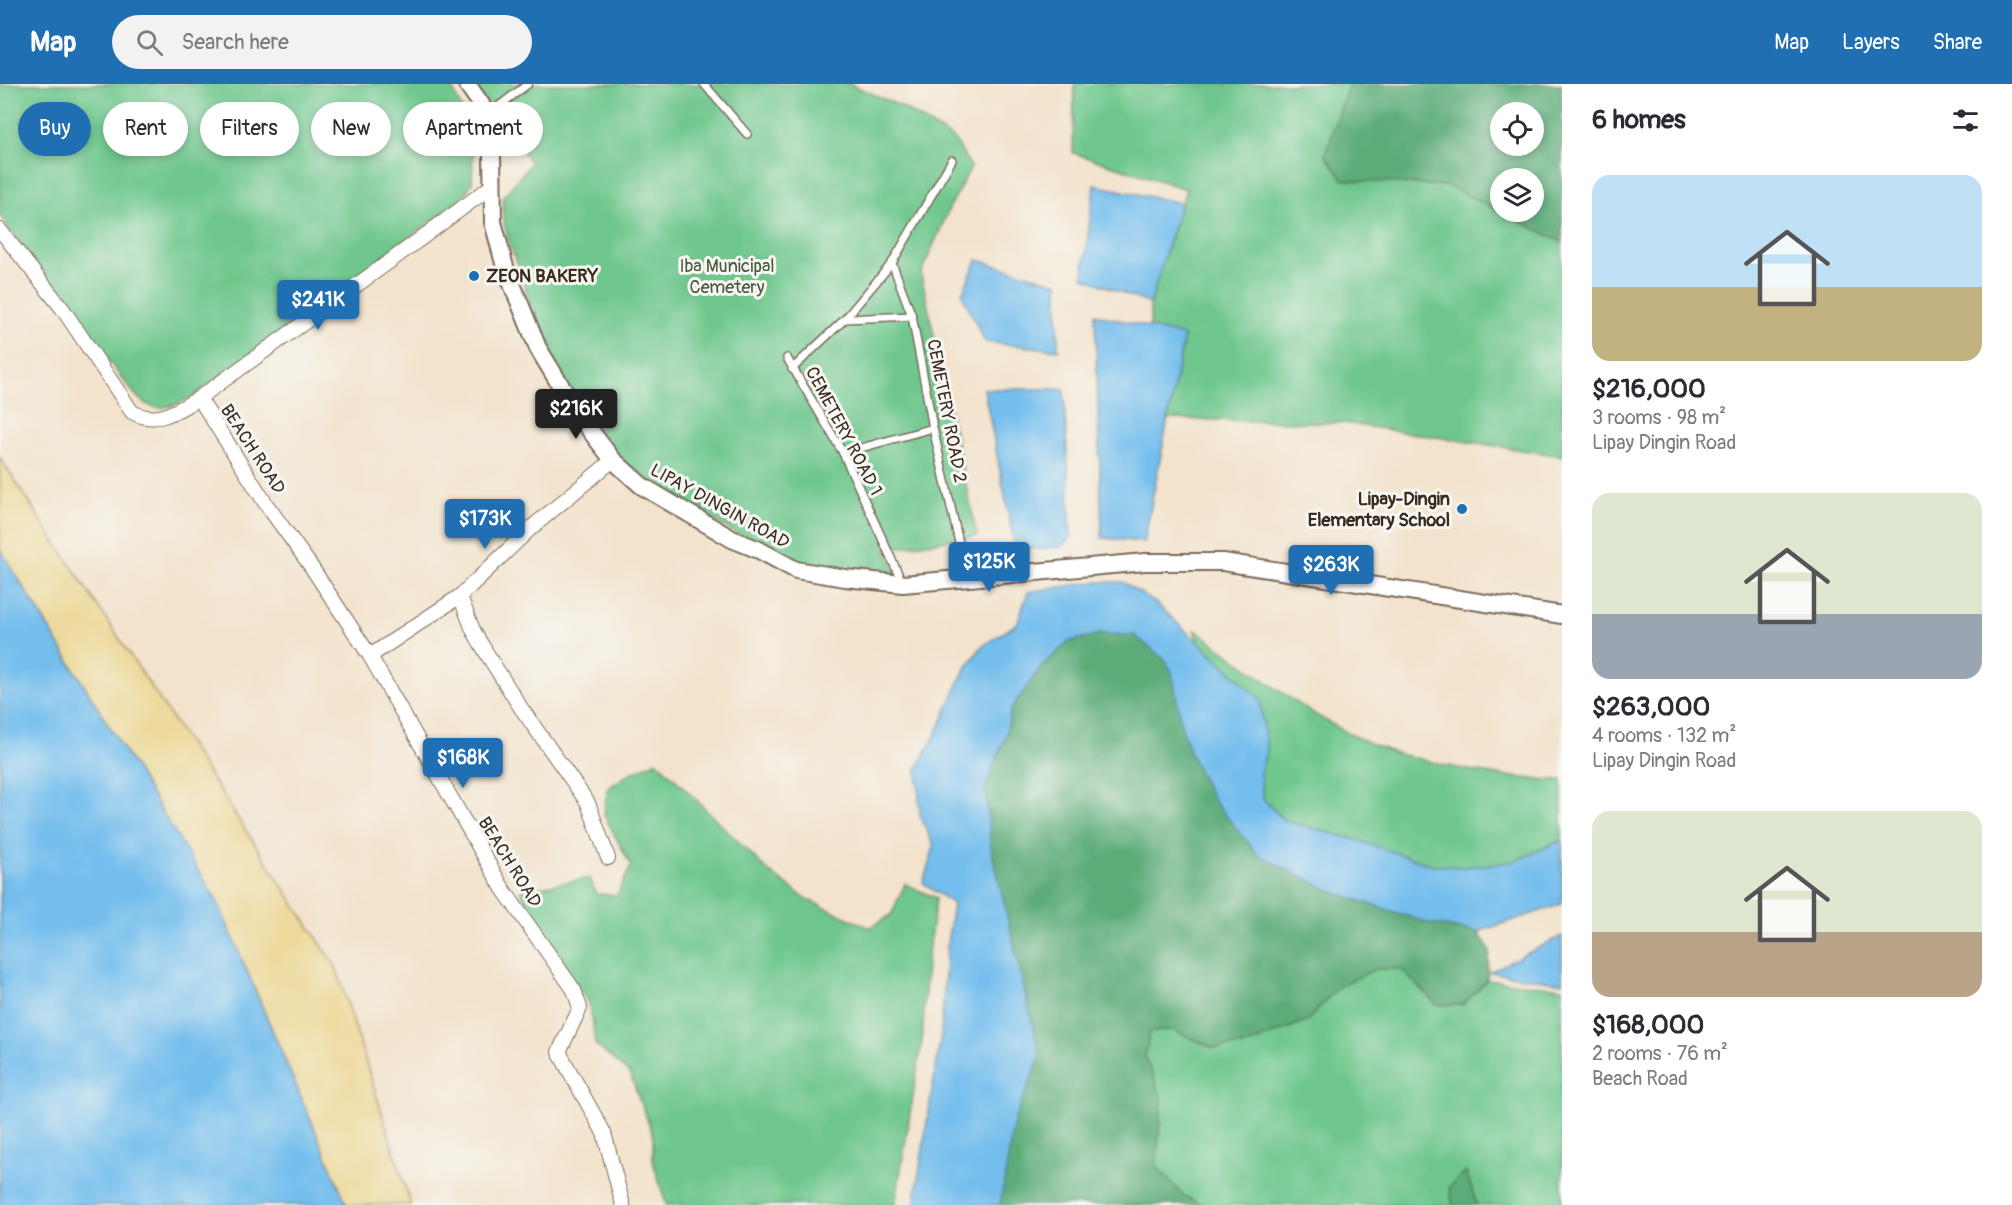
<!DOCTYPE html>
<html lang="en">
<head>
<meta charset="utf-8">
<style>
  :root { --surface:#fff; --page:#f2f2f3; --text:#2b2b33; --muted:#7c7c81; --accent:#1f6fb2 }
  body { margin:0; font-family:Pangolin,sans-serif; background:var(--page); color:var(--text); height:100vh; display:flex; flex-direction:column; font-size:22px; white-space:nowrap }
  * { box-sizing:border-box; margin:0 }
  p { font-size:20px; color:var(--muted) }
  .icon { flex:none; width:33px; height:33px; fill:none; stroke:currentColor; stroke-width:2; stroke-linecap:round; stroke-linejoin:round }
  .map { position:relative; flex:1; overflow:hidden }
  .panel { display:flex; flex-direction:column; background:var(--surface); width:450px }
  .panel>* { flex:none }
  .banner { position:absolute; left:18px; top:18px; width:570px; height:54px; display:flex; gap:12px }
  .controls { position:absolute; left:1490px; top:18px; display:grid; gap:12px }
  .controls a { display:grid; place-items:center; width:54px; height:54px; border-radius:50%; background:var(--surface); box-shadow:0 3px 9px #0003; font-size:30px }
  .price { position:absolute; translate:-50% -51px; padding:0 14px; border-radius:6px; background:var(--accent); color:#fff; font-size:20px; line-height:39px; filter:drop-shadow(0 2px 3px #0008) }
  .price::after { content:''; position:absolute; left:50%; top:36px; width:18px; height:14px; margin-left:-9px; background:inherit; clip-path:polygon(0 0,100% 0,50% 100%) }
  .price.on { background:#222; color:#fff }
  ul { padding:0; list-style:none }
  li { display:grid; align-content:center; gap:12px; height:318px; padding:0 30px }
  li span { display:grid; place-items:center; height:186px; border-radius:18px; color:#555 }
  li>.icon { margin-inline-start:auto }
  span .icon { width:108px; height:108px; fill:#fffc; stroke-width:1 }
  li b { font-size:26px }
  h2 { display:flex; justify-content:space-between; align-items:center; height:72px; padding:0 30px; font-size:26px }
  .chip { padding:0 21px; border-radius:27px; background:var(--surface); box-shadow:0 3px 9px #0003; font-size:21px; line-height:54px }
  .chip.on { background:var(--accent); color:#fff }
  header { display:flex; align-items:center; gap:36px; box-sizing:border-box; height:84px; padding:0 30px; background:var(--accent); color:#fff }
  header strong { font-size:28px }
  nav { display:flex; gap:33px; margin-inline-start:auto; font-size:21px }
  .search { width:420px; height:54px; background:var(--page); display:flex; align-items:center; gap:15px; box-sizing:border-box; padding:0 21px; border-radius:33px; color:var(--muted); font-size:22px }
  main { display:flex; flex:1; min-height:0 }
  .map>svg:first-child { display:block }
  .green { fill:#70c78d; stroke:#567856; stroke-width:1.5 }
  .forest { fill:#5cac78; stroke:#4c6b4b; stroke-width:1.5; fill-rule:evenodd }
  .sand { fill:#eeda9e; stroke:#94825e; stroke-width:1.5 }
  .water { fill:#73beed; stroke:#577486; stroke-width:1.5 }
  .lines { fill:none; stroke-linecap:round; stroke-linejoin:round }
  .service-casing { stroke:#7b6b5b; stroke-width:10 }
  .minor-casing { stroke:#7b6b5b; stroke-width:16 }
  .tertiary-casing { stroke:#7b6b5b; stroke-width:20 }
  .service { stroke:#fff; stroke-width:7 }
  .minor { stroke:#fff; stroke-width:14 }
  .tertiary { stroke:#fff; stroke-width:16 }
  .poi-dot { fill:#1f6fb2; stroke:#f6f6f2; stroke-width:2 }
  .labels { text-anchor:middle; stroke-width:6; stroke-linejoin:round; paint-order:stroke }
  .park-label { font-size:18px; fill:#4b593f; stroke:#f6f6f2 }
  .poi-label { font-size:18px; font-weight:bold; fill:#3b2a1e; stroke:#f6f6f2; text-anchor:start }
  .street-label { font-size:18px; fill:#3b2a1e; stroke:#f6f6f2 }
</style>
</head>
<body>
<header>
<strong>Map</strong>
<div class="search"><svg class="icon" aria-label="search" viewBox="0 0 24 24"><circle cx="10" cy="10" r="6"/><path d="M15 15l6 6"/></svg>Search here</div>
<nav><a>Map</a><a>Layers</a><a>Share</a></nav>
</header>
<main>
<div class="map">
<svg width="1562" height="1121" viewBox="0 0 1562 1121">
  <rect width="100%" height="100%" fill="#f6f6f2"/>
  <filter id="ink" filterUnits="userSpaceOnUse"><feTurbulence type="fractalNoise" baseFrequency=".0167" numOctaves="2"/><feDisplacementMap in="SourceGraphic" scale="12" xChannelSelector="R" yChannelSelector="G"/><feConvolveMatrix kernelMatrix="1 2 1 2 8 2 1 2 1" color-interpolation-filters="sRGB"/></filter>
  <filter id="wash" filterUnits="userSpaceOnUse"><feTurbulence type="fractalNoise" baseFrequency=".008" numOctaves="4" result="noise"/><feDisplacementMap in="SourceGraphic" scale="24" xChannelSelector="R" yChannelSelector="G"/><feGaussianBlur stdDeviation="1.35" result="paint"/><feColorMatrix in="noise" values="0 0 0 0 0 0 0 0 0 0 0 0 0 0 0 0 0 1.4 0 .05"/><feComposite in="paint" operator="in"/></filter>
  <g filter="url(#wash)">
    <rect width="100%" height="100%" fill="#f3e3cc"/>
    <g class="green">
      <path d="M 0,0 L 450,0 L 469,40 L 473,72 L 472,99 L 465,110 L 451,123 L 193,312 C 151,336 143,321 117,288 L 0,132 Z"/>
      <path d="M 472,0 L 850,0 L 900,22 L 954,55 L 971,83 L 949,125 L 921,190 L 977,452 L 886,465 L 899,494 L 794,481 L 643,398 L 581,330 L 549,268 L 531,224 L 519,183 L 509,160 L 503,135 L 503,113 L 531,79 Z"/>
      <path d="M 1074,0 L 1349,0 L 1325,71 L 1344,95 L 1448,102 L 1562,158 L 1562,372 L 1344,339 L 1168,335 L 1184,253 L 1150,244 L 1150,220 L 1186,105 L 1073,69 Z"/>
      <path d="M 1194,545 C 1255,588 1316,640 1387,666 C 1400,671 1414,673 1427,677 C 1472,688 1516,696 1562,696 L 1562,756 L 1513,778 L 1464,783 L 1431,781 L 1354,755 L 1285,737 L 1263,715 L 1260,690 L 1267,665 L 1260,615 L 1197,556 Z"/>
      <path d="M 657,677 L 767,786 L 806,815 L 870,844 L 891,831 L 905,800 L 936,814 L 927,875 L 922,957 L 895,1121 L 666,1121 L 653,1077 L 653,1051 L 630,990 L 595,960 L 592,933 L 587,916 L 537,848 L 521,806 L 590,794 L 596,810 L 617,811 L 631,782 L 604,731 L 607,705 L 629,690 Z"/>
      <path d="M 1376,885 L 1401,885 L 1437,921 L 1463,921 L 1487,896 L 1562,904 L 1562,1121 L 1477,1121 L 1466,1088 L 1449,1103 L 1453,1121 L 1203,1121 L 1184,1112 L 1156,1082 L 1162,1015 L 1145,973 L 1150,948 L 1173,946 L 1213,964 L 1247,961 L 1308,936 L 1339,902 Z"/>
    </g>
    <g class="forest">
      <path d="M 1349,0 L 1562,0 L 1562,158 L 1448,102 L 1344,96 L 1325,71 ZM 1500,28 L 1533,28 L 1533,62 L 1500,62 ZM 1500,94 L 1533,94 L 1533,128 L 1500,128 Z"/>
      <path d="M 1099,550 L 1134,551 L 1164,575 L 1172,588 L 1182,645 L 1194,678 L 1214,717 L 1258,771 L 1331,807 L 1428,839 L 1478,848 L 1490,866 L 1487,896 L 1463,921 L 1437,921 L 1401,885 L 1376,885 L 1339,902 L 1308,936 L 1247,961 L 1213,964 L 1173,946 L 1150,948 L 1145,973 L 1162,1015 L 1156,1082 L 1184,1112 L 1203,1121 L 999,1121 L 1014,1038 L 1040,972 L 991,764 L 985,703 L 1006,651 L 1011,625 L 1041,583 L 1068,558 Z"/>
      <path d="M 1466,1088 L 1477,1121 L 1453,1121 L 1449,1103 Z"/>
    </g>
    <path class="sand" d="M 0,374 L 336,883 L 411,1121 L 347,1121 L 217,817 L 0,465 Z"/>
    <g class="water">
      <path d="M 1094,101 L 1181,119 L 1150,220 L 1083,193 Z"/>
      <path d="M 977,176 L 1058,199 L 1058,266 L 985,258 L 962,210 Z"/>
      <path d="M 1095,230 L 1184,252 L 1144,458 L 1102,454 Z"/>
      <path d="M 984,305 L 1064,305 L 1071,454 L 1060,463 L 1038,465 L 1015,463 Z"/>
      <path d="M 0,465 L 217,817 L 347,1121 L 0,1121 Z"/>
      <path d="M 1094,498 L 1123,498 L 1157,520 L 1260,615 L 1267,665 L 1260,690 L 1263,715 L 1285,737 L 1354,755 L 1432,781 L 1464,783 L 1513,778 L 1562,756 L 1562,820 L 1478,848 L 1428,839 L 1331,807 L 1258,771 L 1214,717 L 1194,678 L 1182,645 L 1172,588 L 1164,575 L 1134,551 L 1099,550 L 1068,558 L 1041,583 L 1011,625 L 1006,651 L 985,703 L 991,764 L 1040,972 L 1014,1038 L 1001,1116 L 999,1121 L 914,1121 L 941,950 L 947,860 L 953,820 L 923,799 L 934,763 L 920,731 L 917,684 L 935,652 L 964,587 L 982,562 L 1017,540 L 1028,508 Z"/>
      <path d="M 1562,852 L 1562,899 L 1489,888 Z"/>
    </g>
  </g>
  <g filter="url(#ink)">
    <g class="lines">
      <defs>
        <g id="service">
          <path d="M 704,0 L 747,50"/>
          <path d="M 487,31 L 528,0"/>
          <path d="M 892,179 L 912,232"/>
          <path d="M 845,235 L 912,232 L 933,344 L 967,494"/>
          <path d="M 787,274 L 843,369 L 902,498"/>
          <path d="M 792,285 L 845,235 L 892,179 L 952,76"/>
          <path d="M 843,369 L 933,344"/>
        </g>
        <g id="minor">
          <path d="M 0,146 L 62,224 L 132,328 C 158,342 176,327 199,314 L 393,175 L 492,102"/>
          <path d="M 199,314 L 266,420 L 310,481 L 370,572 L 503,805 L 574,906 L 580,924 L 559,968 L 604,1049 L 623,1121"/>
          <path d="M 460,512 L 473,546 L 487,570 L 521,624 L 588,719 L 608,774"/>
          <path d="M 370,572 L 460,512 L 531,444 L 613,376"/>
        </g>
        <path id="tertiary" d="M 467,0 L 481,20 L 486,32 L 492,69 L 493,138 L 505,183 L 538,264 L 579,332 L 613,376 L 642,402 L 732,455 L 759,466 L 796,486 L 845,494 L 903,500 L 1145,478 L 1223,478 L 1562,531"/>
      </defs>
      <use href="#service" class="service-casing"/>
      <use href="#minor" class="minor-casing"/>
      <use href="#tertiary" class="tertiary-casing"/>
      <use href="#service" class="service"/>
      <use href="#minor" class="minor"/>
      <use href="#tertiary" class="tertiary"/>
    </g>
  </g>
  <g class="poi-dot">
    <circle cx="474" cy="192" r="6"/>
    <circle cx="1462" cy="425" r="6"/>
  </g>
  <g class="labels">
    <g class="park-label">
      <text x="727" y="188">Iba Municipal<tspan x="727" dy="21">Cemetery</tspan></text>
    </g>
    <g class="poi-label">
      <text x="486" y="198">ZEON BAKERY</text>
      <text x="1450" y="421" text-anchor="end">Lipay-Dingin<tspan x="1450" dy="21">Elementary School</tspan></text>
    </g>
    <g class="street-label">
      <text transform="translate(947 327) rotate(79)" y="6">CEMETERY ROAD 2</text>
      <text transform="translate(844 347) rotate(62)" y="6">CEMETERY ROAD 1</text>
      <text transform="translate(253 365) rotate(57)" y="6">BEACH ROAD</text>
      <text transform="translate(720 422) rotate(29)" y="6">LIPAY DINGIN ROAD</text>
      <text transform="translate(510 778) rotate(58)" y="6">BEACH ROAD</text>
    </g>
  </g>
</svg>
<div class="controls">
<a><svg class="icon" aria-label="locate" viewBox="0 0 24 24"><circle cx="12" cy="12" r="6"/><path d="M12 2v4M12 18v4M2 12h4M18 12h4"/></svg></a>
<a><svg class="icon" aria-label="layers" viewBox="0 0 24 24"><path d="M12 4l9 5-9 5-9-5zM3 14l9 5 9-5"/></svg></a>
</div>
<b class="price" style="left:318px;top:247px">$241K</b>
<b class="price on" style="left:576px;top:356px">$216K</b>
<b class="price" style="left:485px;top:466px">$173K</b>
<b class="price" style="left:989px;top:509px">$125K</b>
<b class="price" style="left:1331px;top:512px">$263K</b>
<b class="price" style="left:463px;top:705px">$168K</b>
<div class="banner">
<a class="chip on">Buy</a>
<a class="chip">Rent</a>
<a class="chip">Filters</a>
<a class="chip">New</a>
<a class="chip">Apartment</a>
</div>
</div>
<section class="panel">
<h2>6 homes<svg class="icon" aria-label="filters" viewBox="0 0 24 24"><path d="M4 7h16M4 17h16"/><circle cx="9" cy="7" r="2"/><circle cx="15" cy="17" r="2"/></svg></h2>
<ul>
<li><span style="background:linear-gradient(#bfe0f5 60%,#c2b280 0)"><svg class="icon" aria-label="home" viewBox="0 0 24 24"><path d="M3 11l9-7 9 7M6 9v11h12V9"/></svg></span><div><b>$216,000</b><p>3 rooms · 98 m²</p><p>Lipay Dingin Road</p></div></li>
<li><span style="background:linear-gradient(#dfe7d0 65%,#9aa5b1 0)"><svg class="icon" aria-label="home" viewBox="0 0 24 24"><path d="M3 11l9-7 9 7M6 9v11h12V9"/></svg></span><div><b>$263,000</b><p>4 rooms · 132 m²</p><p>Lipay Dingin Road</p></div></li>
<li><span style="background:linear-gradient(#dfe7d0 65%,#b9a48a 0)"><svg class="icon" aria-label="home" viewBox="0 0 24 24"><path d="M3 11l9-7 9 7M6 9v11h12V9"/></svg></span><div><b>$168,000</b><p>2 rooms · 76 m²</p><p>Beach Road</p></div></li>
</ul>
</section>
</main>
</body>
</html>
